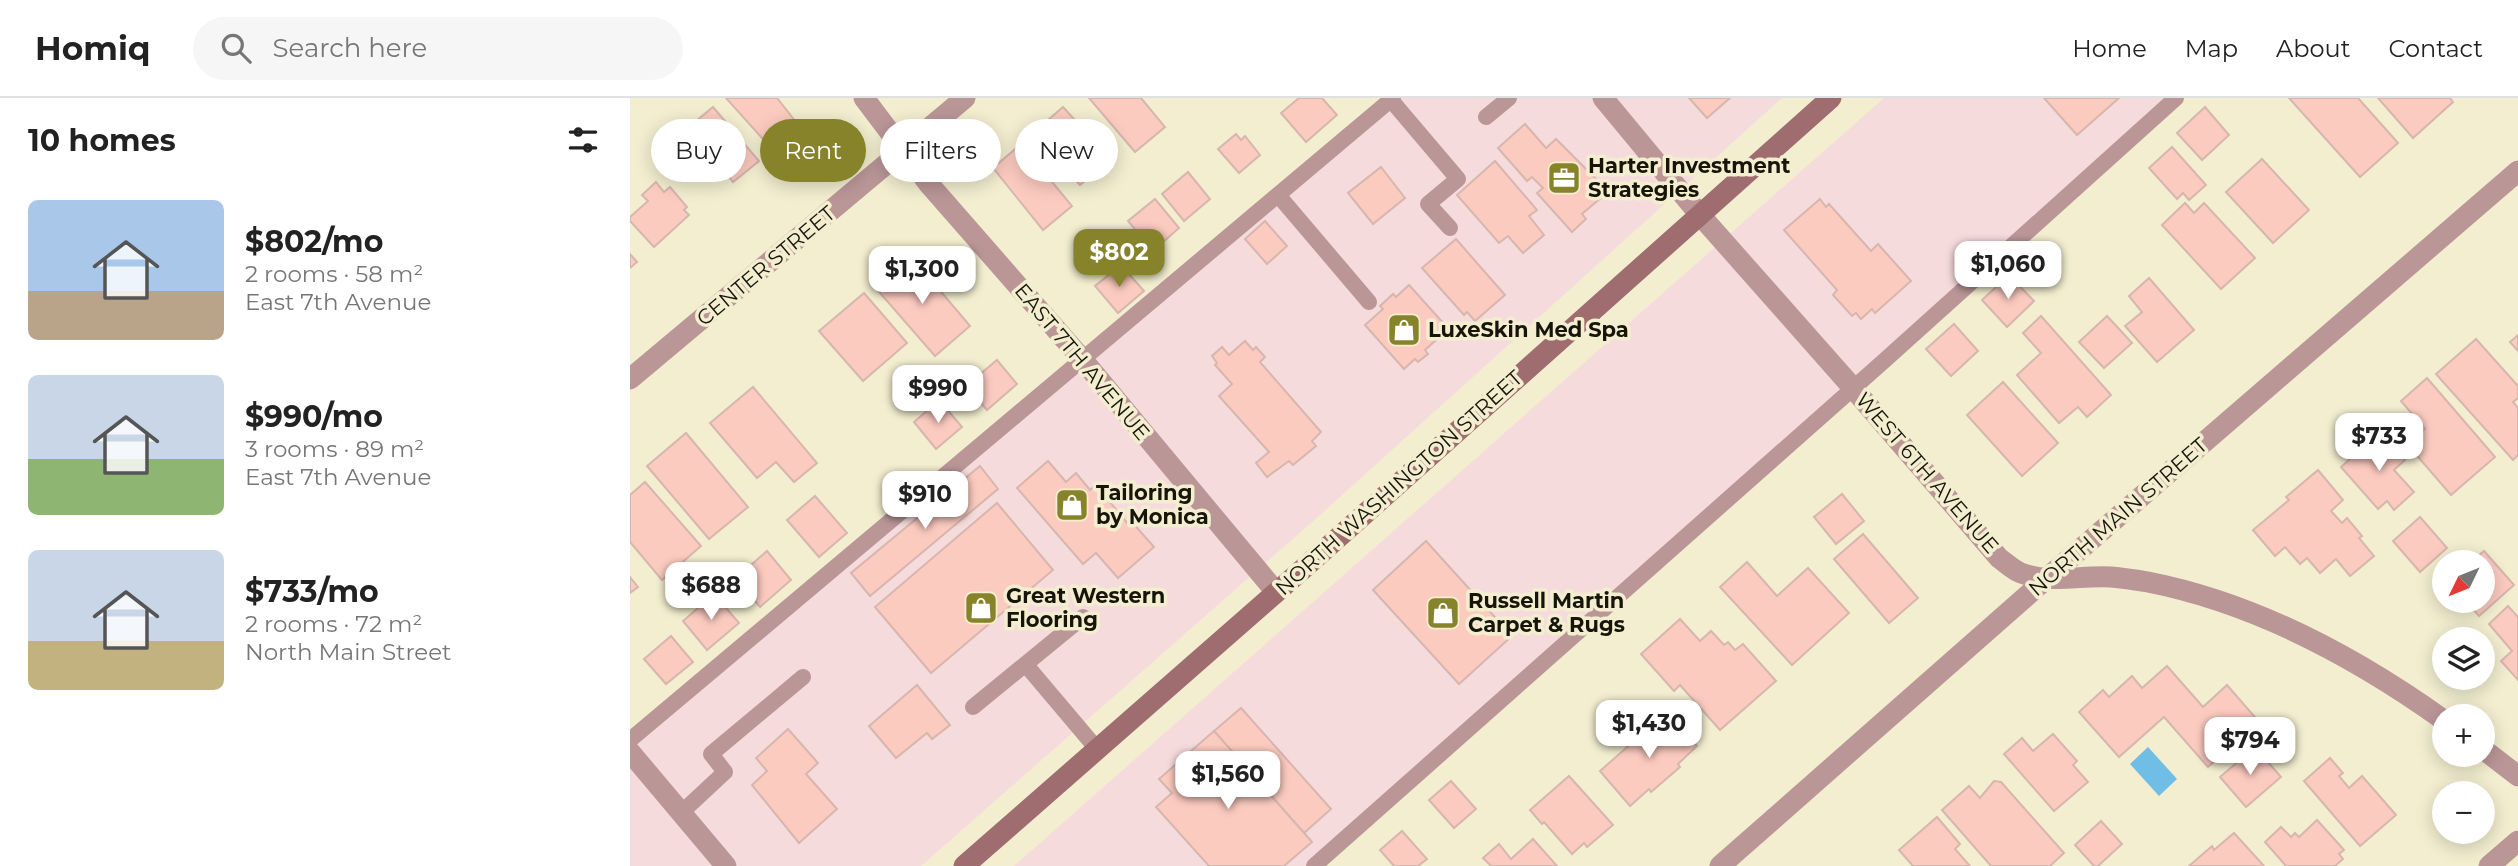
<!DOCTYPE html>
<html lang="en">
<head>
<meta charset="utf-8">
<style>
  :root { --surface:#fff; --page:#f6f6f6; --text:#222; --muted:#767676; --line:#e0e0e0; --accent:#86832b }
  body { margin:0; font-family:Montserrat,sans-serif; background:var(--page); color:var(--text); height:100vh; display:flex; flex-direction:column; font-size:26px; white-space:nowrap }
  * { box-sizing:border-box; margin:0 }
  p { font-size:23px; color:var(--muted) }
  .icon { flex:none; width:38px; height:38px; fill:none; stroke:currentColor; stroke-width:2; stroke-linecap:round; stroke-linejoin:round }
  .map { position:relative; flex:1; overflow:hidden }
  .side { display:flex; flex-direction:column; background:var(--surface); width:630px }
  .side>* { flex:none }
  .banner { position:absolute; left:21px; top:21px; width:665px; height:63px; display:flex; gap:14px }
  .needle { width:46px; rotate:227deg }
  .controls { position:absolute; left:1802px; top:452px; display:grid; gap:14px }
  .controls a { display:grid; place-items:center; width:63px; height:63px; border-radius:50%; background:var(--surface); box-shadow:0 4px 18px #0003; font-size:35px }
  .price { position:absolute; translate:-50% -60px; padding:0 16px; border-radius:14px; background:#fff; color:#222; font-size:23px; line-height:46px; filter:drop-shadow(0 2px 4px #0008) }
  .price::after { content:''; position:absolute; left:50%; top:42px; width:21px; height:16px; margin-left:-10px; background:inherit; clip-path:polygon(0 0,100% 0,50% 100%) }
  .price.on { background:var(--accent); color:#fff }
  ul { padding:0; list-style:none }
  li { display:flex; align-items:center; gap:21px; height:175px; padding:0 28px }
  li span { display:grid; place-items:center; flex:none; width:196px; height:140px; border-radius:10px; color:#555 }
  li>.icon { margin-inline-start:auto }
  span .icon { width:84px; height:84px; fill:#fffc; stroke-width:1 }
  li b { font-size:30px }
  h2 { display:flex; justify-content:space-between; align-items:center; height:84px; padding:0 28px; font-size:30px }
  .pill { padding:0 24px; border-radius:32px; background:var(--surface); box-shadow:0 4px 18px #0003; font-size:24px; line-height:63px }
  .pill.on { background:var(--accent); color:#fff }
  header { display:flex; align-items:center; gap:42px; box-sizing:border-box; height:98px; padding:0 35px; background:var(--surface); border-bottom:2px solid var(--line) }
  header strong { font-size:33px }
  nav { display:flex; gap:38px; margin-inline-start:auto; font-size:24px }
  .search { width:490px; height:63px; background:var(--page); display:flex; align-items:center; gap:18px; box-sizing:border-box; padding:0 24px; border-radius:38px; color:var(--muted); font-size:26px }
  main { display:flex; flex:1; min-height:0 }
  .map>svg:first-child { display:block }
  .commercial { fill:#f6dbdc }
  .water { fill:#70bde6 }
  .building { fill:#fccbc0; stroke:#d7b6ae; stroke-width:2 }
  .lines { fill:none; stroke-linecap:round; stroke-linejoin:round }
  .lane { stroke:#ba9697; stroke-width:16 }
  .street { stroke:#ba9697; stroke-width:21 }
  .secondary { stroke:#9f6c6f; stroke-width:21 }
  .labels { text-anchor:middle; stroke-width:7; stroke-linejoin:round; paint-order:stroke }
  .poi-label { font-size:21px; font-weight:bold; fill:#17150a; stroke:#f3eed0; text-anchor:start }
  .street-label { font-size:21px; fill:#17150a; stroke:#f3eed0 }
</style>
</head>
<body>
<header>
<strong>Homiq</strong>
<div class="search"><svg class="icon" aria-label="search" viewBox="0 0 24 24"><circle cx="10" cy="10" r="6"/><path d="M15 15l6 6"/></svg>Search here</div>
<nav><a>Home</a><a>Map</a><a>About</a><a>Contact</a></nav>
</header>
<main>
<section class="side">
<h2>10 homes<svg class="icon" aria-label="filters" viewBox="0 0 24 24"><path d="M4 7h16M4 17h16"/><circle cx="9" cy="7" r="2"/><circle cx="15" cy="17" r="2"/></svg></h2>
<ul>
<li><span style="background:linear-gradient(#a9c7e8 65%,#b9a48a 0)"><svg class="icon" aria-label="home" viewBox="0 0 24 24"><path d="M3 11l9-7 9 7M6 9v11h12V9"/></svg></span><div><b>$802/mo</b><p>2 rooms · 58 m²</p><p>East 7th Avenue</p></div></li>
<li><span style="background:linear-gradient(#c9d6e8 60%,#8fb573 0)"><svg class="icon" aria-label="home" viewBox="0 0 24 24"><path d="M3 11l9-7 9 7M6 9v11h12V9"/></svg></span><div><b>$990/mo</b><p>3 rooms · 89 m²</p><p>East 7th Avenue</p></div></li>
<li><span style="background:linear-gradient(#c9d6e8 65%,#c2b280 0)"><svg class="icon" aria-label="home" viewBox="0 0 24 24"><path d="M3 11l9-7 9 7M6 9v11h12V9"/></svg></span><div><b>$733/mo</b><p>2 rooms · 72 m²</p><p>North Main Street</p></div></li>
</ul>
</section>
<div class="map">
<svg width="1888" height="768" viewBox="0 0 1888 768">
  <rect width="100%" height="100%" fill="#f3eed0"/>
  <g class="commercial">
    <path d="M 759,0 L 1152,0 L 681,425 L 291,768 L 0,768 L 0,639 Z"/>
    <path d="M 1254,0 L 1554,0 L 688,768 L 384,768 Z"/>
  </g>
  <path class="water" d="M 1518,649 L 1547,681 L 1529,698 L 1500,666 Z"/>
  <g class="building">
    <path d="M 96,0 L 147,0 L 166,24 L 160,29 L 162,31 L 141,50 Z"/>
    <path d="M 459,0 L 511,0 L 535,29 L 505,54 Z"/>
    <path d="M 669,0 L 692,0 L 707,17 L 676,44 L 651,15 Z"/>
    <path d="M 1059,0 L 1100,0 L 1077,20 Z"/>
    <path d="M 1414,0 L 1489,0 L 1447,37 Z"/>
    <path d="M 1659,0 L 1728,0 L 1768,45 L 1730,79 Z"/>
    <path d="M 1748,0 L 1820,0 L 1823,4 L 1783,40 Z"/>
    <path d="M 83,9 L 129,63 L 103,84 L 58,30 Z"/>
    <path d="M 433,9 L 475,55 L 472,58 L 477,64 L 450,87 L 402,36 Z"/>
    <path d="M 1575,9 L 1599,37 L 1572,62 L 1547,35 Z"/>
    <path d="M 895,26 L 916,50 L 926,41 L 966,81 L 960,86 L 972,99 L 952,116 L 956,121 L 942,134 L 907,95 L 913,90 L 902,79 L 897,83 L 868,50 Z"/>
    <path d="M 606,36 L 611,42 L 615,38 L 630,57 L 609,75 L 588,51 Z"/>
    <path d="M 391,46 L 442,108 L 413,132 L 363,70 Z"/>
    <path d="M 1542,49 L 1576,87 L 1559,102 L 1553,95 L 1547,101 L 1519,70 Z"/>
    <path d="M 1632,61 L 1679,112 L 1643,145 L 1596,94 Z"/>
    <path d="M 865,63 L 907,112 L 899,118 L 914,137 L 893,155 L 878,138 L 869,145 L 827,97 Z"/>
    <path d="M 751,69 L 775,100 L 743,126 L 718,95 Z"/>
    <path d="M 558,74 L 580,101 L 554,123 L 532,96 Z"/>
    <path d="M 26,84 L 34,94 L 40,89 L 57,109 L 54,112 L 59,117 L 24,149 L 0,123 L 0,119 L 18,103 L 12,97 Z"/>
    <path d="M 525,101 L 549,130 L 523,153 L 498,123 Z"/>
    <path d="M 1190,101 L 1196,109 L 1199,106 L 1241,153 L 1248,146 L 1281,183 L 1245,215 L 1242,211 L 1231,221 L 1226,215 L 1222,218 L 1203,197 L 1207,192 L 1154,132 Z"/>
    <path d="M 1555,105 L 1564,115 L 1574,105 L 1625,160 L 1591,191 L 1532,127 Z"/>
    <path d="M 635,123 L 657,148 L 637,166 L 615,141 Z"/>
    <path d="M 826,141 L 875,197 L 845,223 L 837,214 L 834,217 L 792,170 Z"/>
    <path d="M 0,156 L 7,164 L 0,170 Z"/>
    <path d="M 280,157 L 340,228 L 305,258 L 244,188 Z"/>
    <path d="M 491,167 L 514,193 L 488,215 L 465,188 Z"/>
    <path d="M 1379,177 L 1404,203 L 1377,229 L 1352,202 Z"/>
    <path d="M 1519,180 L 1564,232 L 1527,264 L 1495,228 L 1512,214 L 1499,198 Z"/>
    <path d="M 779,187 L 815,227 L 803,238 L 806,242 L 795,252 L 798,256 L 788,264 L 785,261 L 774,271 L 735,227 L 753,211 L 750,208 L 763,196 L 766,199 Z"/>
    <path d="M 234,195 L 277,245 L 233,283 L 189,233 Z"/>
    <path d="M 1411,218 L 1481,297 L 1457,319 L 1448,309 L 1429,325 L 1387,277 L 1411,255 L 1393,235 Z"/>
    <path d="M 1477,218 L 1502,245 L 1474,270 L 1449,244 Z"/>
    <path d="M 1324,226 L 1348,253 L 1321,278 L 1296,251 Z"/>
    <path d="M 1888,237 L 1888,253 L 1880,244 Z"/>
    <path d="M 1846,241 L 1888,288 L 1888,300 L 1883,304 L 1888,310 L 1888,357 L 1883,362 L 1806,276 Z"/>
    <path d="M 615,243 L 623,252 L 626,249 L 635,259 L 630,264 L 691,334 L 682,343 L 686,348 L 663,367 L 659,363 L 637,379 L 626,365 L 639,354 L 589,298 L 602,286 L 585,267 L 587,265 L 582,258 L 592,249 L 599,257 Z"/>
    <path d="M 367,262 L 387,286 L 357,312 L 336,288 Z"/>
    <path d="M 1797,280 L 1865,359 L 1821,397 L 1777,346 L 1795,331 L 1771,303 Z"/>
    <path d="M 1373,284 L 1428,345 L 1392,378 L 1337,317 Z"/>
    <path d="M 123,289 L 187,365 L 164,384 L 146,364 L 127,380 L 80,325 Z"/>
    <path d="M 309,302 L 332,329 L 306,351 L 284,324 Z"/>
    <path d="M 1750,334 L 1775,362 L 1764,372 L 1784,394 L 1764,412 L 1757,403 L 1748,411 L 1711,369 Z"/>
    <path d="M 56,335 L 118,409 L 79,441 L 17,368 Z"/>
    <path d="M 418,363 L 436,384 L 446,375 L 460,392 L 466,387 L 498,426 L 501,423 L 524,449 L 488,480 L 466,455 L 453,466 L 387,390 Z"/>
    <path d="M 350,368 L 368,391 L 240,498 L 221,475 Z"/>
    <path d="M 1688,372 L 1713,402 L 1701,413 L 1712,425 L 1717,420 L 1732,438 L 1729,440 L 1744,458 L 1720,478 L 1706,461 L 1690,475 L 1677,460 L 1670,466 L 1655,449 L 1645,458 L 1623,432 L 1659,402 L 1656,399 Z"/>
    <path d="M 15,384 L 71,448 L 32,482 L 0,444 L 0,397 Z"/>
    <path d="M 1212,396 L 1234,423 L 1206,446 L 1184,419 Z"/>
    <path d="M 185,398 L 217,435 L 189,459 L 157,422 Z"/>
    <path d="M 367,405 L 423,472 L 301,575 L 245,509 Z"/>
    <path d="M 1790,419 L 1817,450 L 1790,474 L 1763,443 Z"/>
    <path d="M 1233,436 L 1288,500 L 1259,525 L 1204,461 Z"/>
    <path d="M 796,443 L 882,538 L 829,586 L 743,492 Z"/>
    <path d="M 137,453 L 161,482 L 130,509 L 106,480 Z"/>
    <path d="M 1854,453 L 1884,487 L 1849,518 L 1835,502 L 1853,502 L 1853,464 L 1841,464 Z"/>
    <path d="M 1117,464 L 1147,498 L 1178,470 L 1219,515 L 1162,567 L 1090,489 Z"/>
    <path d="M 0,479 L 8,489 L 0,495 Z"/>
    <path d="M 84,496 L 109,525 L 77,552 L 53,523 Z"/>
    <path d="M 1878,508 L 1888,519 L 1888,582 L 1871,563 L 1882,553 L 1859,526 Z"/>
    <path d="M 1050,521 L 1070,543 L 1081,533 L 1094,547 L 1098,544 L 1105,552 L 1113,546 L 1146,583 L 1090,632 L 1050,587 L 1044,593 L 1011,556 Z"/>
    <path d="M 41,538 L 63,564 L 36,586 L 14,561 Z"/>
    <path d="M 1537,568 L 1573,609 L 1597,587 L 1629,624 L 1578,669 L 1534,619 L 1489,659 L 1449,614 L 1473,592 L 1479,599 L 1502,578 L 1512,590 Z"/>
    <path d="M 287,587 L 320,627 L 302,641 L 297,635 L 266,660 L 239,628 Z"/>
    <path d="M 611,610 L 701,711 L 674,735 L 584,633 Z"/>
    <path d="M 1037,614 L 1067,648 L 1048,666 L 1050,669 L 1021,694 L 1019,691 L 1000,708 L 970,673 Z"/>
    <path d="M 158,631 L 188,665 L 176,676 L 207,711 L 169,745 L 122,687 L 137,673 L 126,660 Z"/>
    <path d="M 584,633 L 682,744 L 654,768 L 579,768 L 526,709 L 542,695 L 529,681 Z"/>
    <path d="M 1423,636 L 1447,663 L 1443,667 L 1458,684 L 1424,713 L 1374,656 L 1392,640 L 1403,653 Z"/>
    <path d="M 1625,649 L 1651,679 L 1616,709 L 1590,679 Z"/>
    <path d="M 1700,660 L 1713,675 L 1709,678 L 1719,690 L 1732,678 L 1766,717 L 1730,748 L 1674,683 Z"/>
    <path d="M 939,678 L 983,727 L 957,749 L 954,745 L 942,756 L 914,724 L 912,726 L 900,712 Z"/>
    <path d="M 821,683 L 846,711 L 824,730 L 799,702 Z"/>
    <path d="M 1364,683 L 1371,684 L 1434,755 L 1420,768 L 1361,768 L 1312,712 L 1339,688 L 1350,700 Z"/>
    <path d="M 1307,719 L 1330,746 L 1325,751 L 1340,768 L 1283,768 L 1269,752 Z"/>
    <path d="M 1687,722 L 1714,752 L 1709,756 L 1713,761 L 1705,768 L 1656,768 L 1635,744 L 1651,729 L 1661,739 L 1665,735 L 1669,739 Z"/>
    <path d="M 1471,723 L 1492,746 L 1468,768 L 1464,768 L 1445,747 Z"/>
    <path d="M 772,733 L 797,761 L 788,768 L 764,768 L 750,752 Z"/>
    <path d="M 1604,735 L 1634,768 L 1559,768 L 1582,748 L 1584,752 Z"/>
    <path d="M 903,741 L 927,768 L 861,768 L 853,760 L 869,746 L 881,761 Z"/>
  </g>
  <g class="lines">
    <g class="lane">
      <path d="M 761,2 L 828,81 L 798,106 L 820,130"/>
      <path d="M 856,19 L 879,0"/>
      <path d="M 648,97 L 739,204"/>
      <path d="M 396,567 L 467,651"/>
      <path d="M 343,609 L 453,519"/>
      <path d="M 0,642 L 763,0"/>
      <path d="M 51,715 L 95,674 L 81,656 L 173,579"/>
      <path d="M 684,768 L 1255,262 L 1546,0"/>
    </g>
    <g class="street">
      <path d="M 234,0 L 298,85 L 452,261 L 646,494"/>
      <path d="M 973,0 L 1070,117 L 1223,290 L 1369,460 C 1376,465 1383,472 1391,475 C 1419,486 1452,477 1481,479 C 1493,480 1506,482 1518,484 C 1625,505 1727,560 1815,623"/>
      <path d="M 0,281 L 335,0"/>
      <path d="M 1853,651 L 1888,678"/>
      <path d="M 0,654 L 96,768"/>
      <path d="M 1090,768 L 1417,480 L 1888,73"/>
      <path d="M 1859,768 L 1888,743"/>
    </g>
    <path class="secondary" d="M 334,768 L 673,471 L 1201,0"/>
  </g>
  <defs>
    <symbol id="office-square" viewBox="-11 -11 22 22"><rect x="-9" y="-9" width="18" height="18" rx="4" fill="#86832b" stroke="#f3eed0"/><path d="M-6-3h4V-5.5h4V-3h4V5H-6ZM-1-4.5V-3h2v-1.5ZM-6 0V1H6V0Z" fill="#fff"/></symbol>
    <symbol id="shop-square" viewBox="-11 -11 22 22"><rect x="-9" y="-9" width="18" height="18" rx="4" fill="#86832b" stroke="#f3eed0"/><path d="M-5-2.5h2.3a2.7 3.5 0 0 1 5.4 0H5L5.5 6h-11ZM-1.5-2.5h3a1.5 2.3 0 0 0-3 0Z" fill="#fff"/></symbol>
  </defs>
  <g fill-rule="evenodd">
    <use href="#office-square" x="915" y="61" width="38" height="38"/>
    <use href="#shop-square" x="755" y="213" width="38" height="38"/>
    <use href="#shop-square" x="423" y="388" width="38" height="38"/>
    <use href="#shop-square" x="332" y="491" width="38" height="38"/>
    <use href="#shop-square" x="794" y="496" width="38" height="38"/>
  </g>
  <g class="labels">
    <g class="poi-label">
      <text x="958" y="75">Harter Investment<tspan x="958" dy="24">Strategies</tspan></text>
      <text x="798" y="239">LuxeSkin Med Spa</text>
      <text x="466" y="402">Tailoring<tspan x="466" dy="24">by Monica</tspan></text>
      <text x="376" y="505">Great Western<tspan x="376" dy="24">Flooring</tspan></text>
      <text x="838" y="510">Russell Martin<tspan x="838" dy="24">Carpet &amp; Rugs</tspan></text>
    </g>
    <g class="street-label">
      <text transform="translate(136 168) rotate(-40)" y="7">CENTER STREET</text>
      <text transform="translate(452 264) rotate(50)" y="7">EAST 7TH AVENUE</text>
      <text transform="translate(1297 375) rotate(49)" y="7">WEST 6TH AVENUE</text>
      <text transform="translate(769 385) rotate(-42)" y="7">NORTH WASHINGTON STREET</text>
      <text transform="translate(1488 419) rotate(-41)" y="7">NORTH MAIN STREET</text>
    </g>
  </g>
</svg>
<div class="controls">
<a><svg class="needle" viewBox="-14 -14 28 28"><path d="M0-13l5 13h-10z" fill="#e53935"/><path d="M0 13l5-13h-10z" fill="#767676"/></svg></a>
<a><svg class="icon" aria-label="layers" viewBox="0 0 24 24"><path d="M12 4l9 5-9 5-9-5zM3 14l9 5 9-5"/></svg></a>
<a>+</a>
<a>−</a>
</div>
<b class="price on" style="left:489px;top:191px">$802</b>
<b class="price" style="left:1378px;top:203px">$1,060</b>
<b class="price" style="left:292px;top:208px">$1,300</b>
<b class="price" style="left:308px;top:327px">$990</b>
<b class="price" style="left:1749px;top:375px">$733</b>
<b class="price" style="left:295px;top:433px">$910</b>
<b class="price" style="left:81px;top:524px">$688</b>
<b class="price" style="left:1019px;top:662px">$1,430</b>
<b class="price" style="left:1620px;top:679px">$794</b>
<b class="price" style="left:598px;top:713px">$1,560</b>
<div class="banner">
<a class="pill">Buy</a>
<a class="pill on">Rent</a>
<a class="pill">Filters</a>
<a class="pill">New</a>
</div>
</div>
</main>
</body>
</html>
